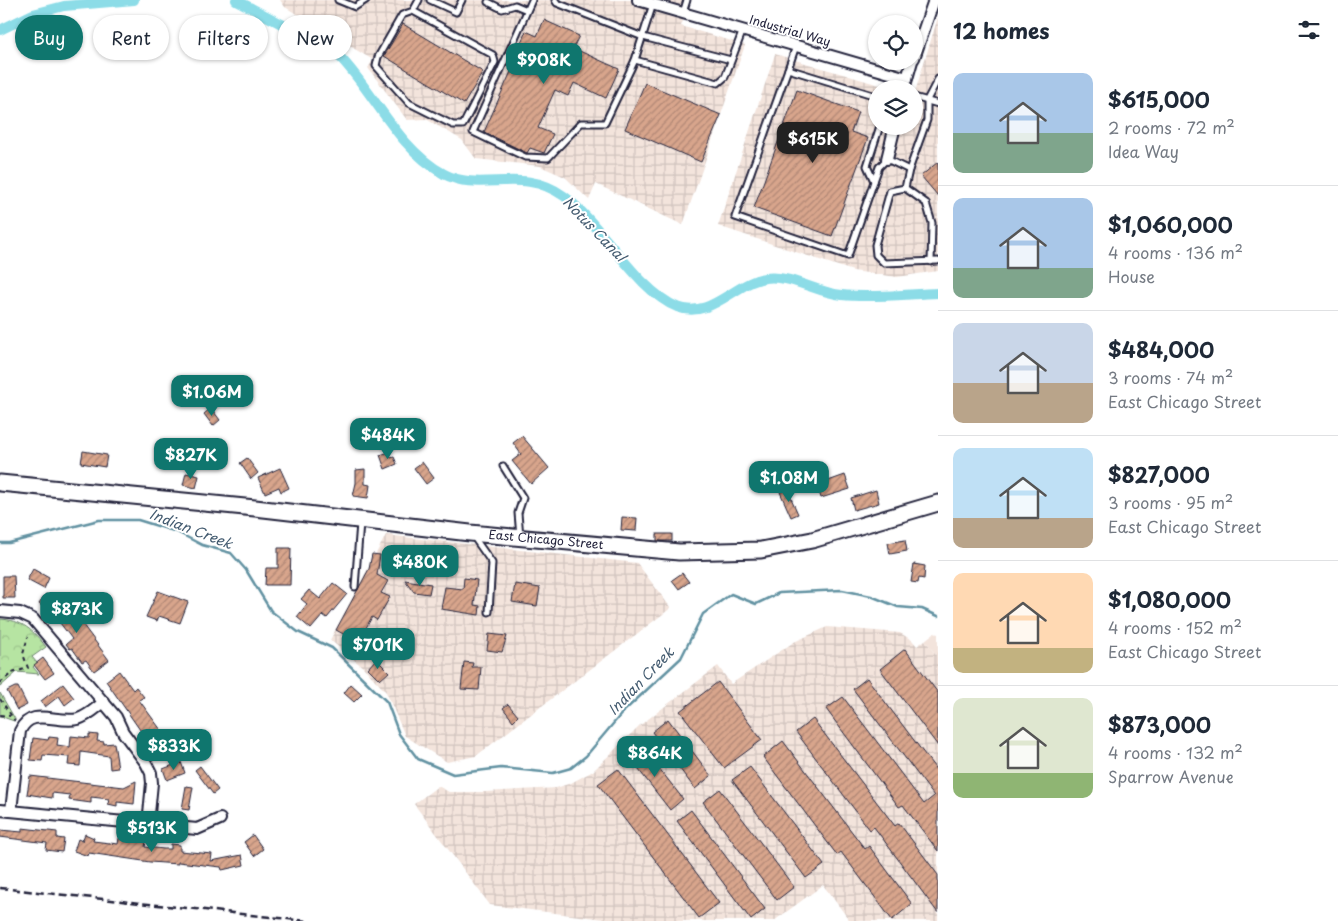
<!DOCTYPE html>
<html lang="en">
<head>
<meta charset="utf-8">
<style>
  :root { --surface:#fff; --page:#f2f2f3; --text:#1f2937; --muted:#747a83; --line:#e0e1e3; --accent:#0f766e }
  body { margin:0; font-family:"Playpen Sans",sans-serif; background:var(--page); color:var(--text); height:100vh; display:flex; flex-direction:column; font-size:19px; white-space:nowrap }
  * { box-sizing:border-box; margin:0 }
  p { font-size:16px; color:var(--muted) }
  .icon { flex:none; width:28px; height:28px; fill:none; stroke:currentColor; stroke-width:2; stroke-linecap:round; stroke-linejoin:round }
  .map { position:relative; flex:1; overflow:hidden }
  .sheet { display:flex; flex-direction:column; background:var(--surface); width:400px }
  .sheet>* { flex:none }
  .hud { position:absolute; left:15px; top:15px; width:475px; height:45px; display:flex; gap:10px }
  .controls { position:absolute; left:868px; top:15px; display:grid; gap:10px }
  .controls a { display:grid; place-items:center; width:55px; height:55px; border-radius:50%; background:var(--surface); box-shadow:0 1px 4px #0004; font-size:25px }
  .price { position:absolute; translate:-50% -42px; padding:0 11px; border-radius:10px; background:var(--accent); color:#fff; font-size:16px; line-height:32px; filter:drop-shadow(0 1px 2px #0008) }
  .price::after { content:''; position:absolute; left:50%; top:30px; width:15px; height:11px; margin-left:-8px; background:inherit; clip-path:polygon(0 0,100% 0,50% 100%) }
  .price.active { background:#222; color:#fff }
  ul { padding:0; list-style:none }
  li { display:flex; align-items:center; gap:15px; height:125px; padding:0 15px }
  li+li { border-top:1px solid var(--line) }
  li span { display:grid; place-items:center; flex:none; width:140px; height:100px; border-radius:10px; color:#555 }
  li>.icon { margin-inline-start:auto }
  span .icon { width:60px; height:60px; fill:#fffc; stroke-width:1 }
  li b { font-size:21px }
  h2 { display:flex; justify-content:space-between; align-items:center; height:60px; padding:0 15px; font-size:21px }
  .pill { padding:0 18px; border-radius:22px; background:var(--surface); box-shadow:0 1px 4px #0004; font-size:18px; line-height:45px }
  .pill.active { background:var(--accent); color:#fff }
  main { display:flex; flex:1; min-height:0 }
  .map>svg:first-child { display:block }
  .built { fill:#f3e4dc }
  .industrial { fill:url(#industrial-grid) }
  .park { fill:url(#park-crowns); stroke:#6c836e }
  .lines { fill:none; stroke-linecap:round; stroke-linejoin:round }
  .stream { stroke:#6292a2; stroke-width:2.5 }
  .canal { stroke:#8cdce7; stroke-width:10 }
  .building { fill:url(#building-hatch); stroke:#22223b }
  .lane-casing { stroke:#22223b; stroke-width:9 }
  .street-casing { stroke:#22223b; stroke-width:14 }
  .secondary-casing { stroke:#22223b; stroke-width:19 }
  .path { stroke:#22223b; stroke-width:2; stroke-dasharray:4 4; stroke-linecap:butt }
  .lane { stroke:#fff; stroke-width:5 }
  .street { stroke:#fff; stroke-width:10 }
  .secondary { stroke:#fff; stroke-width:15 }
  .rail { stroke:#22223b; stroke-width:2.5; stroke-dasharray:8 4; stroke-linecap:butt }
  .labels { text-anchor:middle; stroke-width:4; stroke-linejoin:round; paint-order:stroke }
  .street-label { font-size:12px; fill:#22223b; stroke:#fff }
  .water-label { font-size:14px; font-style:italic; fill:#425a6f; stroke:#fff }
</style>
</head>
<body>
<main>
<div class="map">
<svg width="938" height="921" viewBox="0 0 938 921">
  <defs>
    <pattern id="industrial-grid" width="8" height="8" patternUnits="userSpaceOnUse" patternTransform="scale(1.25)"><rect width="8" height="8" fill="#f3e4dc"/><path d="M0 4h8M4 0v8" fill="none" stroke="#d0c3be"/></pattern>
    <pattern id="park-crowns" width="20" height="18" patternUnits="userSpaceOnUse" patternTransform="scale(1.25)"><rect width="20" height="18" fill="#b6e4a2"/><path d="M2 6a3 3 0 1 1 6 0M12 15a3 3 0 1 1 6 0" fill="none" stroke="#9cc38c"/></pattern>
    <pattern id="building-hatch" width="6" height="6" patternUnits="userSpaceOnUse" patternTransform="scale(1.25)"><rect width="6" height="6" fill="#d8a58c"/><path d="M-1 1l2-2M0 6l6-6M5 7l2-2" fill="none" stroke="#af8674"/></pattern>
  </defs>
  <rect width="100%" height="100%" fill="#fff"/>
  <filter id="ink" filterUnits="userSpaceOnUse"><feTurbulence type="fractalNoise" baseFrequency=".02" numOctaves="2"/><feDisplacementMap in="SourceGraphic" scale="10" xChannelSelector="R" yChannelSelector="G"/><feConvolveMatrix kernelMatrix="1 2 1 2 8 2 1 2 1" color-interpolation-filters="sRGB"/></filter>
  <g filter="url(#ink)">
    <path class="built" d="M 934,633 L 938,634 L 938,658 L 925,640 Z"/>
    <g class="industrial">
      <path d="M 280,0 L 691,0 L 681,26 L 745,45 L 683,225 L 596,184 L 589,200 L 565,177 L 540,166 L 476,159 L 462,140 L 426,119 L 407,120 L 368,68 L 373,60 L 285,7 Z"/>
      <path d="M 938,17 L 938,271 L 897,277 L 853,271 L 718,226 L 775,54 L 893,89 L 876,89 L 876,126 L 914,126 L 914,95 Z"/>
      <path d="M 386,535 L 637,563 L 671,608 L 476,756 L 447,762 L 405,736 L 386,692 L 364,668 L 330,640 Z"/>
      <path d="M 827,627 L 900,633 L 912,640 L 917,646 L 925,640 L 938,658 L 938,921 L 850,921 L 823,885 L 774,921 L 620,921 L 490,905 L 414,804 L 438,786 L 449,792 L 485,792 L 556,788 L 571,783 L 593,771 L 639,726 L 718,666 L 731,684 L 794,642 Z"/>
    </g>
    <g class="park">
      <path d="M 0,619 C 22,620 33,630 46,647 L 32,657 L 37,663 L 33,667 L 39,674 L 17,672 L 0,687 Z"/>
      <path d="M 0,693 L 15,719 L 14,721 L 0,716 Z"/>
    </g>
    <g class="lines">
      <path class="stream" d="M 0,543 L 9,543 L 99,520 L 138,520 L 177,532 L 202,545 L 231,553 L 246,570 L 271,611 L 298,632 L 332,648 L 387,702 L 399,734 L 418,759 L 453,774 L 501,768 L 553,773 L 571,768 L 586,756 L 623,712 L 681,658 L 703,614 L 731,594 L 756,604 L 779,593 L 842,590 L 871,596 L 898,607 L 922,609 L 938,616"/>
      <g class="canal">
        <path d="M 236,0 C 261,13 285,26 310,39 C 319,44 332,48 339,56 C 375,93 397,148 444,174 C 482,194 521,165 564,196 C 602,224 636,290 677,307 C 711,320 734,283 765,278 C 790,274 817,293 842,295 C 873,298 907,294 938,293"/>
        <path d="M 0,30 L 33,14 L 64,6 L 134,0"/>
      </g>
    </g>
    <g class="building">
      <path d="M 544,20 L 579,36 L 573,48 L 619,69 L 606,98 L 574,83 L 568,96 L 555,90 L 538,128 L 553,134 L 544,153 L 530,148 L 527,153 L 484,132 L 517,58 L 515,56 L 526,31 L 537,36 Z"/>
      <path d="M 403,24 L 483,72 L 464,104 L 384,56 Z"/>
      <path d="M 645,83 L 721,115 L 701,162 L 625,129 Z"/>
      <path d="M 797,90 L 858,112 L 851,132 L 868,138 L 832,236 L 754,208 Z"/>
      <path d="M 938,162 L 938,196 L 921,176 Z"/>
      <path d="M 211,408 L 220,420 L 213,426 L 204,414 Z"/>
      <path d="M 365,430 L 371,438 L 360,446 L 354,438 Z"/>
      <path d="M 522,436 L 549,468 L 531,484 L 512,461 L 521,454 L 513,443 Z"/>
      <path d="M 83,451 L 107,455 L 105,467 L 81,463 Z"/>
      <path d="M 389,452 L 391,458 L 394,457 L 397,464 L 385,469 L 380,455 Z"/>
      <path d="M 247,458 L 258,473 L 251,479 L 240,463 Z"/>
      <path d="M 422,462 L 434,478 L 426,484 L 414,468 Z"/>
      <path d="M 280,468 L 289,488 L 281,492 L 279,487 L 265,493 L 258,478 Z"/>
      <path d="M 365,469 L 365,484 L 370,485 L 368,498 L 353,496 L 356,483 L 356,470 Z"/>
      <path d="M 186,473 L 199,476 L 196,488 L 183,485 Z"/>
      <path d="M 845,475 L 850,489 L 821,498 L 817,485 Z"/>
      <path d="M 787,489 L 798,514 L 791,517 L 780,492 Z"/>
      <path d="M 876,490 L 879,503 L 854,510 L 851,498 Z"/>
      <path d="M 622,517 L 637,518 L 636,531 L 621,530 Z"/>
      <rect x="657" y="534" width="15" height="7"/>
      <path d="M 905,540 L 907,551 L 890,554 L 888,543 Z"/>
      <path d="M 278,548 L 291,548 L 290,585 L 265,585 L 266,568 L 278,568 Z"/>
      <path d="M 401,548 L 418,550 L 417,556 L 414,558 L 399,556 Z"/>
      <path d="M 372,554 L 380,555 L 377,575 L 388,581 L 381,593 L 390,597 L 377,620 L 372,617 L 358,642 L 336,630 L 369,569 Z"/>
      <path d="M 914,564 L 925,566 L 924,579 L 919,578 L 918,583 L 911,582 Z"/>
      <path d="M 33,569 L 49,578 L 44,589 L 27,580 Z"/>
      <path d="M 682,573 L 689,582 L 679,589 L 672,580 Z"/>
      <path d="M 3,576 L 14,576 L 15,598 L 3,598 Z"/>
      <path d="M 464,578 L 477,580 L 474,605 L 480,606 L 479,615 L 441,609 L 445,587 L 463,589 Z"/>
      <path d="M 405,580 L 431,584 L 429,594 L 414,592 Z"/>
      <path d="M 333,583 L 347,594 L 327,618 L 323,615 L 311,629 L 297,617 L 307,604 L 301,599 L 309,590 L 320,599 Z"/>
      <path d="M 515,584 L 540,588 L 537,606 L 512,602 Z"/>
      <path d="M 158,591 L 188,602 L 180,623 L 159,616 L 157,621 L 146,617 Z"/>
      <path d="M 46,594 L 70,610 L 71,609 L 109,660 L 94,671 L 86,660 L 82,662 L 72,648 L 70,649 L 66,644 L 72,639 L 57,619 L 60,618 L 39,604 Z"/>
      <path d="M 489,634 L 507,636 L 502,652 L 487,650 Z"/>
      <path d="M 905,649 L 938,693 L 938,746 L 880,669 Z"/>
      <path d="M 43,658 L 54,673 L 45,679 L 34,665 Z"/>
      <path d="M 376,659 L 389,672 L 380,680 L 368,668 Z"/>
      <path d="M 464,662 L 473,663 L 472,667 L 481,667 L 479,690 L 461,689 Z"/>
      <path d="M 119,671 L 133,690 L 136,687 L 144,697 L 139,700 L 161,730 L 147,740 L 106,681 Z"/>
      <path d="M 867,678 L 938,772 L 938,851 L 903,805 L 899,807 L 826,709 L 843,697 L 924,804 L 934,796 L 853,689 Z"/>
      <path d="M 718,682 L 762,740 L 724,768 L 680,711 Z"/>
      <path d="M 63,684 L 74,698 L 65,705 L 59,696 L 45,707 L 41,701 Z"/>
      <path d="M 351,684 L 362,694 L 354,702 L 344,693 Z"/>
      <path d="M 15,687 L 18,687 L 27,705 L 17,710 L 7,691 Z"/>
      <path d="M 508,704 L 518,716 L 513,721 L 503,708 Z"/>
      <path d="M 668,719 L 711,776 L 695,789 L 652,732 Z"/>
      <path d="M 813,719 L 895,826 L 899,823 L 938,875 L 938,913 L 874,827 L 870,830 L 796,732 Z"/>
      <path d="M 89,734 L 98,735 L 97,741 L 104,742 L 104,744 L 114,743 L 118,768 L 110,769 L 109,756 L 81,752 L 80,766 L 68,765 L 69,757 L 43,755 L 42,761 L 30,760 L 33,738 L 48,740 L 49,737 L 58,738 L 57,745 L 70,747 L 71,736 L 89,738 Z"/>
      <path d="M 783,741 L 865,849 L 869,846 L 912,904 L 892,920 L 841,852 L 837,855 L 763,757 Z"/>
      <path d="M 641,745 L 683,799 L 670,810 L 628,756 Z"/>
      <path d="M 181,762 L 185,773 L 167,780 L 163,769 Z"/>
      <path d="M 200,766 L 218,790 L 213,794 L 195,770 Z"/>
      <path d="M 750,767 L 824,865 L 806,878 L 732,780 Z"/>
      <path d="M 618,769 L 719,903 L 699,918 L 598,784 Z"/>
      <path d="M 30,776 L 124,787 L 136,781 L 134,804 L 117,802 L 117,806 L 108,804 L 109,799 L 91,797 L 91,803 L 69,800 L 70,795 L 52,793 L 52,798 L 27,794 Z"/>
      <path d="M 186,786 L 193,787 L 189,810 L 182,809 Z"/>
      <path d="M 720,789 L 794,887 L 777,900 L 703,802 Z"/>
      <path d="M 691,810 L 765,909 L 751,920 L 677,821 Z"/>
      <path d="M 22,828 L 57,832 L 57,838 L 64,839 L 62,852 L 46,850 L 47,843 L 0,837 L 0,830 L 22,832 Z"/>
      <path d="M 85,834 L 94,838 L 93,841 L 118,844 L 119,838 L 146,842 L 145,847 L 164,849 L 171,849 L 171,844 L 180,845 L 180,851 L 212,854 L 211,861 L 242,855 L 244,865 L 222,870 L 221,867 L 178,862 L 178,864 L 150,862 L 89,853 L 88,856 L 74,851 L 78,839 L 82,841 Z"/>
      <path d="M 253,835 L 263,849 L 254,856 L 244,842 Z"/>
    </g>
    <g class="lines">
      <defs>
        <g id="lane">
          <path d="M 338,0 L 355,7 L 366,0"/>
          <path d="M 430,0 L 456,12 L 462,0"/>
          <path d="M 532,0 L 473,132 L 525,157 L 548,158 L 581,123 L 605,123 L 635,60 L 653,4"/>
          <path d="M 555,0 L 557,3 L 643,37 L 731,60"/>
          <path d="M 488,2 L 502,9 L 515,5 L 527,10"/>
          <path d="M 413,11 L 493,55 L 495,62 L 463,125 L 453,125 L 409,103 L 376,66 L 378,57 L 402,15 L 413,11 L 419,0"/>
          <path d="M 683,13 L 687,0"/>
          <path d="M 635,60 L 718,83 L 725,77 L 743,30"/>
          <path d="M 788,69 L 796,46"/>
          <path d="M 876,96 L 788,69 L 735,217 L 848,256 L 879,167 L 887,159 L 909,170 L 905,188 L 890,191 L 875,245 L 876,255 L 884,263 L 938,261"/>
          <path d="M 914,97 L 938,104"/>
          <path d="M 909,170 L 927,120 L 927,100 L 938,79"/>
          <path d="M 874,181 L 867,166 L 880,126"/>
          <path d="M 905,188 L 926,203 L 932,223 L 931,262"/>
          <path d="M 503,466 L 523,498 L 518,513 L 520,537"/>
          <path d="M 473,536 L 492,563 L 489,612"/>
          <path d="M 355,587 L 360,523"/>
        </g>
        <g id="street">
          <path d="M 638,0 L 907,78"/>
          <path d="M 914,58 L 934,0"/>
          <path d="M 904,89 L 912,61"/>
          <path d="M 887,159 L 895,126"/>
          <path d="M 0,611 L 20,613 L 33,619 L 116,717 L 123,732 L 146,763 L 151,773 L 152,783 L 148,824"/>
          <path d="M 0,810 L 197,829 L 220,819"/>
          <path d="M 11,811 L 20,731 C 31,706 57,724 78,719 C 88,716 96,708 104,702"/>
        </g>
        <g id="secondary">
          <path id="s1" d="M 0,483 L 255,508 L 470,533 L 679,552 L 761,550 L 812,540 L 938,503"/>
        </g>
      </defs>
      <use href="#lane" class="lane-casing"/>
      <use href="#street" class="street-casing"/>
      <use href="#secondary" class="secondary-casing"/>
      <g class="path">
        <path d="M 0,683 L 12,673 L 28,668 L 23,654 L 28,637"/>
        <path d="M 0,699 L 15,721"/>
        <path d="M 0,715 L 10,716"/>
      </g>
      <use href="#lane" class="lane"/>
      <use href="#street" class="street"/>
      <use href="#secondary" class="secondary"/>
      <path class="rail" d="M 0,888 L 307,921"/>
    </g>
  </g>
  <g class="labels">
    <g class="street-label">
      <text transform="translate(790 31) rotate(16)" y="4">Industrial Way</text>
      <text dy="4" stroke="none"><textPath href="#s1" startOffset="549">East Chicago Street</textPath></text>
    </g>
    <g class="water-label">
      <text transform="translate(594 229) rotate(46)" y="5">Notus Canal</text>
      <text transform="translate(191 529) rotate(21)" y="5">Indian Creek</text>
      <text transform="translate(641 681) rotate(-46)" y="5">Indian Creek</text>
    </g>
  </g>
</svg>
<div class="controls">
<a><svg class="icon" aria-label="locate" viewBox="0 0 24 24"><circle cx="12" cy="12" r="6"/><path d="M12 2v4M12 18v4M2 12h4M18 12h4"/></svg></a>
<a><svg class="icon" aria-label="layers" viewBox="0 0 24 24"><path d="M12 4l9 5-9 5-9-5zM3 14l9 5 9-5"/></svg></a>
</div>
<b class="price" style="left:544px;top:85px">$908K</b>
<b class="price active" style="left:813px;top:164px">$615K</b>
<b class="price" style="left:212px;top:417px">$1.06M</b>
<b class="price" style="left:388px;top:460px">$484K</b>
<b class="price" style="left:191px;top:480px">$827K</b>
<b class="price" style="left:789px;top:503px">$1.08M</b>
<b class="price" style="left:420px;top:587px">$480K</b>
<b class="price" style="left:77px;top:634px">$873K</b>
<b class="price" style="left:378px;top:670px">$701K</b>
<b class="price" style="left:174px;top:771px">$833K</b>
<b class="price" style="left:655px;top:778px">$864K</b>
<b class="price" style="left:152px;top:853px">$513K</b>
<div class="hud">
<a class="pill active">Buy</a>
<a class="pill">Rent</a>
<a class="pill">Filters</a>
<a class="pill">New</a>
</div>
</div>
<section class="sheet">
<h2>12 homes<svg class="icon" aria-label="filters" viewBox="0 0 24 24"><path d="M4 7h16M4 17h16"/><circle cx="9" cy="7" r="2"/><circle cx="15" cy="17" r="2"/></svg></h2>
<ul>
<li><span style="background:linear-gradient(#a9c7e8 60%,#7fa58c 0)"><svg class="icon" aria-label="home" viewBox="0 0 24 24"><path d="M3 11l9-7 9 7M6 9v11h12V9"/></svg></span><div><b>$615,000</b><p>2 rooms · 72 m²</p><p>Idea Way</p></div></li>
<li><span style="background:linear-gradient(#a9c7e8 70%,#7fa58c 0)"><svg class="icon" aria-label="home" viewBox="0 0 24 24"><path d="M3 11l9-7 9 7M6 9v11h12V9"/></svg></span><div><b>$1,060,000</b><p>4 rooms · 136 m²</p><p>House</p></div></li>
<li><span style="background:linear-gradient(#c9d6e8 60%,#b9a48a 0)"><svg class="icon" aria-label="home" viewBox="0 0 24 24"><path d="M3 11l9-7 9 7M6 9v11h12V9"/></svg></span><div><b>$484,000</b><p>3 rooms · 74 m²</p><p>East Chicago Street</p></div></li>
<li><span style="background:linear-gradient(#bfe0f5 70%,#b9a48a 0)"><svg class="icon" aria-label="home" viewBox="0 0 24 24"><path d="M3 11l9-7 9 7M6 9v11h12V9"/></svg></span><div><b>$827,000</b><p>3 rooms · 95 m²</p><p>East Chicago Street</p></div></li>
<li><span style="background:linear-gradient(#ffd9b3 75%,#c2b280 0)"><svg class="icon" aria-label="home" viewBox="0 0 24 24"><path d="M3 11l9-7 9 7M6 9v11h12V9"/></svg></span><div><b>$1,080,000</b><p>4 rooms · 152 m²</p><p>East Chicago Street</p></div></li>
<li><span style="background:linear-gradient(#dfe7d0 75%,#8fb573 0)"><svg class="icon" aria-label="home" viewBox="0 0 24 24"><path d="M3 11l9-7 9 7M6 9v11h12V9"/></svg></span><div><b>$873,000</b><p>4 rooms · 132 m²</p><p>Sparrow Avenue</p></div></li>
</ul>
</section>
</main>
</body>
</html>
